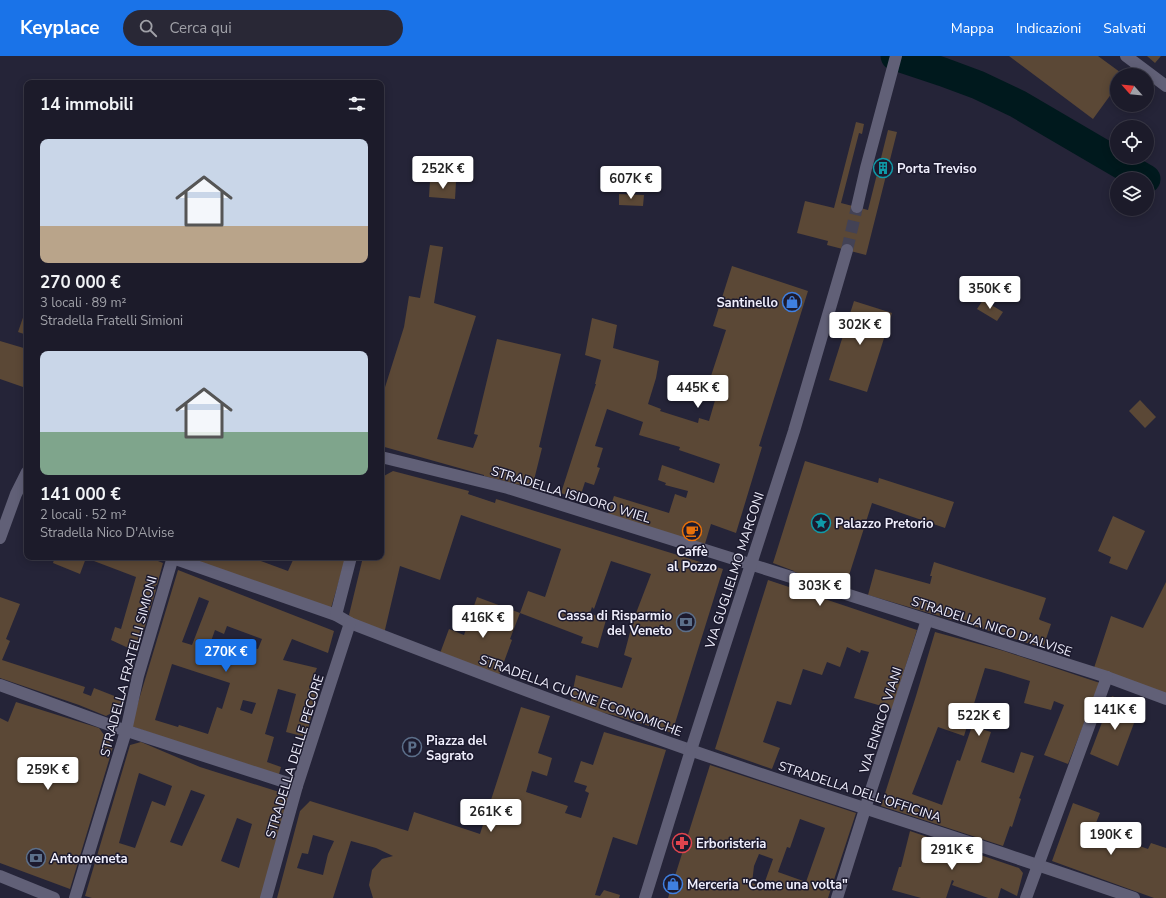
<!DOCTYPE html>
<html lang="it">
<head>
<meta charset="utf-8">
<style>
  :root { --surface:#1c1b2a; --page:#292836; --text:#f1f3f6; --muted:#a0a1a8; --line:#3a3947; --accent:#1a73e8 }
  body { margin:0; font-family:"Nunito Sans",sans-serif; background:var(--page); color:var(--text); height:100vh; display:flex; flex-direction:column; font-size:15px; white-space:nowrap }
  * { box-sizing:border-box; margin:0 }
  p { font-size:13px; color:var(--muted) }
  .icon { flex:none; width:22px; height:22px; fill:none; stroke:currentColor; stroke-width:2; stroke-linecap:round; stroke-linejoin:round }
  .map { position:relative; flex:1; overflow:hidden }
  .side { position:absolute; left:24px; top:24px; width:360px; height:480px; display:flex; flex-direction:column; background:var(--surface); border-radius:8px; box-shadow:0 2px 10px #0003,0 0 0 1px var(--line) }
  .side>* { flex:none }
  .needle { width:26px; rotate:297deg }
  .buttons { position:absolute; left:1110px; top:12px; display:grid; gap:8px }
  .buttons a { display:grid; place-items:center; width:44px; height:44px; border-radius:50%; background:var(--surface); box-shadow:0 2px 10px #0003,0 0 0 1px var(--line); font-size:20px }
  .price { position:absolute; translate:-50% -34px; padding:0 9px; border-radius:4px; background:#fff; color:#222; font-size:13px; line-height:26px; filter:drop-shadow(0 1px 2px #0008) }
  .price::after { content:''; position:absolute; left:50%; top:24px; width:12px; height:9px; margin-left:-6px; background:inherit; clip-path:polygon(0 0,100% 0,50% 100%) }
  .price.current { background:var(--accent); color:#fff }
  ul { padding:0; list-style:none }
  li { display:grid; align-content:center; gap:8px; height:212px; padding:0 16px }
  li span { display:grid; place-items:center; height:124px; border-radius:8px; color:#555 }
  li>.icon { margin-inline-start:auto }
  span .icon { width:72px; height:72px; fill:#fffc; stroke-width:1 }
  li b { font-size:17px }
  h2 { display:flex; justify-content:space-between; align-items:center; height:48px; padding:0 16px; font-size:17px }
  header { display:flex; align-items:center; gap:24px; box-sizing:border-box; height:56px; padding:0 20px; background:var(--accent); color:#fff }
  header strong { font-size:19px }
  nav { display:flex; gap:22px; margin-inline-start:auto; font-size:14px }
  .search { width:280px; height:36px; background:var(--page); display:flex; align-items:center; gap:10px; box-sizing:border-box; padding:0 14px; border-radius:22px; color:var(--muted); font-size:15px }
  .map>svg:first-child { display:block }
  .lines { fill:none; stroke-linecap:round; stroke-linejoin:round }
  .canal { stroke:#00191d; stroke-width:29 }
  .building { fill:#5b4836; fill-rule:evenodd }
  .minor-tunnel { stroke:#434255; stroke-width:12; stroke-dasharray:12 6; stroke-linecap:butt }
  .minor { stroke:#616077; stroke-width:12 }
  .tertiary { stroke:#616077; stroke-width:12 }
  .labels { text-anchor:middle; stroke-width:3; stroke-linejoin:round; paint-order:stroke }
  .poi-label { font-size:13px; font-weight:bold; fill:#efeefc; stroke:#1c1a2e; text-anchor:start }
  .street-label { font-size:13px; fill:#efeefc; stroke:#1c1a2e }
</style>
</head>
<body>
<header>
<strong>Keyplace</strong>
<div class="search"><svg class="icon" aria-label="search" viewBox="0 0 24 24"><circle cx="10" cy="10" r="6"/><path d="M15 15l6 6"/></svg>Cerca qui</div>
<nav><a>Mappa</a><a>Indicazioni</a><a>Salvati</a></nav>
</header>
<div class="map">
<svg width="1166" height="842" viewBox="0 0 1166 842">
  <rect width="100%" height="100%" fill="#252438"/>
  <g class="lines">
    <path class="canal" d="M 895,0 L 943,16 L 978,29 L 1018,48 L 1146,123"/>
  </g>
  <g class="building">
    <path d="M 1009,0 L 1098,0 L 1124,19 L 1117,19 L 1117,30 L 1093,63 Z"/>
    <path d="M 1147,0 L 1161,0 L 1155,7 Z"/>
    <path d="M 856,66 L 864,68 L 862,78 L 859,77 L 841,147 L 868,154 L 888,74 L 897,76 L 866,199 L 827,189 L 828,185 L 797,177 L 805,145 L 834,152 Z"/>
    <path d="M 430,125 L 456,126 L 455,143 L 429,141 Z"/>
    <path d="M 619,138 L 644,139 L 643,150 L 619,149 Z"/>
    <path d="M 430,189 L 443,191 L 434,247 L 476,260 L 437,383 L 473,392 L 478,379 L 474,378 L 497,283 L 561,298 L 539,391 L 542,392 L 532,432 L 484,420 L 484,419 L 381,390 L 381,344 L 404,271 L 409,240 L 420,242 Z"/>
    <path d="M 732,210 L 808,235 L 759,390 L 762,391 L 736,477 L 711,468 L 704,491 L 607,461 L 614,440 L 669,457 L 675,438 L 686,442 L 688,435 L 665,429 L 666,427 L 658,424 L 662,409 L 714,427 L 720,408 L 679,394 L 680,391 L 639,379 L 643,366 L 607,353 L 595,390 L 603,392 L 597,411 L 600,412 L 594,429 L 585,426 L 579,444 L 561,437 L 596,328 L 595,328 L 601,304 L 585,299 L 592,262 L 617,269 L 613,292 L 659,305 L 656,322 L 648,348 L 661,353 L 660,355 L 698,367 L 699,362 L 709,365 L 716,341 L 719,341 L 723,327 L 710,323 L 726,274 L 713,270 Z"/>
    <path d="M 983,244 L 1003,256 L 997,265 L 977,253 Z"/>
    <path d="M 854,245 L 892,257 L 867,336 L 829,324 Z"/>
    <path d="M 27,250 L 27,279 L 18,276 Z"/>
    <path d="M 0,285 L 27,293 L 27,322 L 26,321 L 23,331 L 0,323 Z"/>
    <path d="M 1140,344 L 1156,361 L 1145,372 L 1129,355 Z"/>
    <path d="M 805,405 L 878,427 L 879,422 L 954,446 L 945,472 L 872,447 L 845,532 L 810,520 L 804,536 L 917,574 L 892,653 L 854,642 L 869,596 L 861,594 L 860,597 L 847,591 L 840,611 L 827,606 L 822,619 L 803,613 L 791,649 L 777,645 L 763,686 L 780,692 L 772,713 L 715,693 L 768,524 L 789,531 L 794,515 L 773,507 Z"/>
    <path d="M 393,415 L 469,435 L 468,438 L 495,447 L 496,443 L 723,513 L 672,677 L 613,659 L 570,649 L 576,619 L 622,632 L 632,602 L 624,599 L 633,565 L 651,518 L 611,505 L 594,553 L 592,551 L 590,557 L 606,564 L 598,592 L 581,587 L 583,581 L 520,557 L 528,535 L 545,541 L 561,493 L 461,459 L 440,524 L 400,510 L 384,578 L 353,566 L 349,559 L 363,501 L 381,501 L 381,423 L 382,421 Z"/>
    <path d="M 1113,460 L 1145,475 L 1127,514 L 1109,507 L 1111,501 L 1098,495 Z"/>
    <path d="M 55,501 L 148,501 L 163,507 L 157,529 L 156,529 L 155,532 L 156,534 L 137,596 L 111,584 L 115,571 L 121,573 L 136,521 L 86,502 L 80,518 L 53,507 Z"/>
    <path d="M 186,501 L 250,501 L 288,515 L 293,504 L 292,501 L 346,501 L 331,552 Z"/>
    <path d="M 934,506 L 1046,542 L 1039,563 L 1040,564 L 1051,568 L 1043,592 L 980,572 L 868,539 L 875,513 L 930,528 L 932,520 L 930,520 Z"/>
    <path d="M 178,514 L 334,575 L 328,597 L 292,583 L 283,604 L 317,612 L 309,631 L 318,633 L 306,681 L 286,676 L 296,638 L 278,633 L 265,678 L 274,681 L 267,706 L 281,711 L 278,722 L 131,670 ZM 199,541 L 209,545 L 192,589 L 182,586 ZM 227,570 L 262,583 L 258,593 L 252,592 L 248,602 L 210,588 L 215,574 L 224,578 ZM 172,608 L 230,627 L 222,653 L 217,651 L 208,678 L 179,669 L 178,671 L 155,664 ZM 243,644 L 256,647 L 252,658 L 240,654 Z"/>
    <path d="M 1166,526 L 1166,639 L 1094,612 L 1111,560 L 1143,572 Z"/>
    <path d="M 0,541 L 20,548 L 6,583 L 10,585 L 2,604 L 85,631 L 83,637 L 91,640 L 94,632 L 122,643 L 119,653 L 106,660 L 79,649 L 0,622 Z"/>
    <path d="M 477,541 L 520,557 L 510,583 L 512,584 L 498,622 L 439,600 L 449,573 L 464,579 Z"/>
    <path d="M 935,576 L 1004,595 L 1100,627 L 1068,708 L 1044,699 L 1064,649 L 1054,645 L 1051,654 L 1024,647 L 1030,625 L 998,615 L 985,612 L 964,680 L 938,671 L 912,738 L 942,749 L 957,704 L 960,705 L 972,670 L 991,676 L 981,706 L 1014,717 L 1021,696 L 1034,700 L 1020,740 L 1019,742 L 1021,743 L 1012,771 L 1010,770 L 1003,790 L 881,750 L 916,640 Z"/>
    <path d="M 1112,640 L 1140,651 L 1118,710 L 1090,698 Z"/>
    <path d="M 16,646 L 99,672 L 113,691 L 70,833 L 0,807 L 0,662 L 8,666 Z"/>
    <path d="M 521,651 L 550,660 L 538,697 L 552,702 L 547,720 L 532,715 L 526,736 L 568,750 L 565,757 L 581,762 L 589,737 L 585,735 L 587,730 L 574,726 L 581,705 L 593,709 L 604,676 L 666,694 L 637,789 L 613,781 L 595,839 L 600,840 L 604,834 L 620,839 L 619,842 L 373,842 L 369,829 L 372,814 L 382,803 L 393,800 L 376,792 L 351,785 L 333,842 L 277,842 L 300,755 L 310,745 L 408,775 L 414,756 L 480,778 ZM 313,779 L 334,785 L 328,798 L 323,819 L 297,812 L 302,797 L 308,798 Z"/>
    <path d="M 141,686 L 200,711 L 292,740 L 261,842 L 92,842 L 85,840 L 130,689 ZM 139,717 L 172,730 L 165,750 L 152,745 L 135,792 L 119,787 ZM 191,734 L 205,739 L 182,790 L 170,786 ZM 237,762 L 252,768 L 239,812 L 221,805 Z"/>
    <path d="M 710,709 L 856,757 L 828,842 L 668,842 ZM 800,763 L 825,772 L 806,826 L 778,816 L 787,791 L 790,792 ZM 759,798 L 773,803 L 763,831 L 752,827 L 754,810 Z"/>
    <path d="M 1073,747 L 1100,757 L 1093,774 L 1148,793 L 1151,787 L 1166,792 L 1166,842 L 1154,842 L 1052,805 Z"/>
    <path d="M 910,775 L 1019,812 L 1023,817 L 1017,840 L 1001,832 L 998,842 L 988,842 L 952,829 L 954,825 L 952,824 L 946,842 L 921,842 L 892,834 L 899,811 L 901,811 Z"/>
  </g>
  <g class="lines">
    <g class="minor-tunnel">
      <path d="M 847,194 L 857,151"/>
      <path d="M 791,521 L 808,526"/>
    </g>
    <g class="minor">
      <path d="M 857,151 L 866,112 L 896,0"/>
      <path d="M 381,401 L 508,432 L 791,521"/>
      <path d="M 0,482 L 16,438 L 27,416"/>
      <path d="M 170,501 L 336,559 L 350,567 C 463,611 576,654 690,694 C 837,745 987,790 1134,842"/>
      <path d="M 808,526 L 1107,621 L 1166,643"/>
      <path d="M 336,559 L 351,501"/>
      <path d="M 0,629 L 118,672 L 297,730"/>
      <path d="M 0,820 L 54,842"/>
      <path d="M 75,842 L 126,675 L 138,620 L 173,501"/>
      <path d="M 266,842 L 297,730 L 350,567"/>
      <path d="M 645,842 L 691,694 L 794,375 L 847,194"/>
      <path d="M 837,842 L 871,734 L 927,564"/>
      <path d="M 1026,842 L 1107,621"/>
    </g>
    <path class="tertiary" d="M 1126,0 L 1166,30"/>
  </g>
  <defs>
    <symbol id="building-ring" viewBox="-11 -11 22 22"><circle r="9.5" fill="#1c1a2e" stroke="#0f9aa8" stroke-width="1.5"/><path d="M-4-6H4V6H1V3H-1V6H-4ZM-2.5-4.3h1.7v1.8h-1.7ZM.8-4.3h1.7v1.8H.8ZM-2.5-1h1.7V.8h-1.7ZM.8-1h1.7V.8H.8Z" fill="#0f9aa8"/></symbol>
    <symbol id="shop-ring" viewBox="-11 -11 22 22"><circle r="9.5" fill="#1c1a2e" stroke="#3f7fe0" stroke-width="1.5"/><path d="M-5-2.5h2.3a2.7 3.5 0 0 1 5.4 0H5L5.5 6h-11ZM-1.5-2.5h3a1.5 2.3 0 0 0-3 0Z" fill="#3f7fe0"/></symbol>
    <symbol id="sight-ring" viewBox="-11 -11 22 22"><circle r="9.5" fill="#1c1a2e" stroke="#0f9aa8" stroke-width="1.5"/><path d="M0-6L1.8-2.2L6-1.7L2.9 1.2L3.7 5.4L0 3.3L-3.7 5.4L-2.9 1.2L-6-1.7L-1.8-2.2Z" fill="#0f9aa8"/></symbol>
    <symbol id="cafe-ring" viewBox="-11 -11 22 22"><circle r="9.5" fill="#1c1a2e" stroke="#e8710a" stroke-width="1.5"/><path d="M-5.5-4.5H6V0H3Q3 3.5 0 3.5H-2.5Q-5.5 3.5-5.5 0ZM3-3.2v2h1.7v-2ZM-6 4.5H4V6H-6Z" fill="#e8710a"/></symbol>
    <symbol id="bank-ring" viewBox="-11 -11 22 22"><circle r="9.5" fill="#1c1a2e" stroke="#5c6f8a" stroke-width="1.5"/><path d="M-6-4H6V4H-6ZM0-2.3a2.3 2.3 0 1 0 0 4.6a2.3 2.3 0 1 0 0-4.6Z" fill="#5c6f8a"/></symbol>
    <symbol id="parking-ring" viewBox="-11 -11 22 22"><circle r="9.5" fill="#1c1a2e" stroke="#5c6f8a" stroke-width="1.5"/><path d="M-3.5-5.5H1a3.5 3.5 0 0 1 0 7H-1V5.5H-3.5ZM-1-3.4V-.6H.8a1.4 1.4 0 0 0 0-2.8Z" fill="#5c6f8a"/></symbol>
    <symbol id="pharmacy-ring" viewBox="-11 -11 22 22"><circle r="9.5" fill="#1c1a2e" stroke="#e0444e" stroke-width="1.5"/><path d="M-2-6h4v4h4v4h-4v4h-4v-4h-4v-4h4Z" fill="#e0444e"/></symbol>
  </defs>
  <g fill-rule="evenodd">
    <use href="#building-ring" x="872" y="101" width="22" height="22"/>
    <use href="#shop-ring" x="781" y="235" width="22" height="22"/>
    <use href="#sight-ring" x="810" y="456" width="22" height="22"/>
    <use href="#cafe-ring" x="681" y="464" width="22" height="22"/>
    <use href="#bank-ring" x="675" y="555" width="22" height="22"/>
    <use href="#parking-ring" x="401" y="680" width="22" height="22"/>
    <use href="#pharmacy-ring" x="671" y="776" width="22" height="22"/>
    <use href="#bank-ring" x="25" y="791" width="22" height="22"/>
    <use href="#shop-ring" x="662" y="817" width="22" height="22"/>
  </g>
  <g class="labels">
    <g class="poi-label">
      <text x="897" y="117">Porta Treviso</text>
      <text x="778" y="251" text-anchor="end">Santinello</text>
      <text x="835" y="472">Palazzo Pretorio</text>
      <text x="692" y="500" text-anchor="middle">Caffè<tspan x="692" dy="15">al Pozzo</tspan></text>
      <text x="672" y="564" text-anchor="end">Cassa di Risparmio<tspan x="672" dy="15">del Veneto</tspan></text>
      <text x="426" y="689">Piazza del<tspan x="426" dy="15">Sagrato</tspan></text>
      <text x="696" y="792">Erboristeria</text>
      <text x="50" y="807">Antonveneta</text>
      <text x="687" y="833">Merceria "Come una volta"</text>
    </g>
    <g class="street-label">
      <text transform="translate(571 438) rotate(17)" y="5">STRADELLA ISIDORO WIEL</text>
      <text transform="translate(734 514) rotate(-72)" y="5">VIA GUGLIELMO MARCONI</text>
      <text transform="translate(992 570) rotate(18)" y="5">STRADELLA NICO D'ALVISE</text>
      <text transform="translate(128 610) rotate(-75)" y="5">STRADELLA FRATELLI SIMIONI</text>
      <text transform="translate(581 639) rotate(20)" y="5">STRADELLA CUCINE ECONOMICHE</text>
      <text transform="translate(880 664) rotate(-72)" y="5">VIA ENRICO VIANI</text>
      <text transform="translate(294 700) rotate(-73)" y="5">STRADELLA DELLE PECORE</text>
      <text transform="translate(860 735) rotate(18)" y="5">STRADELLA DELL'OFFICINA</text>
    </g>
  </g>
</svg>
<div class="buttons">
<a><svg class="needle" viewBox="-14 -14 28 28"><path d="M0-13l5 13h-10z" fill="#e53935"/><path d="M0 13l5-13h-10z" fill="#a0a1a8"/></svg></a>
<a><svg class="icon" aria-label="locate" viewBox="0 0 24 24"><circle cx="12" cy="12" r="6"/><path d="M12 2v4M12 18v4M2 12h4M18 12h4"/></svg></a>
<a><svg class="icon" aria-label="layers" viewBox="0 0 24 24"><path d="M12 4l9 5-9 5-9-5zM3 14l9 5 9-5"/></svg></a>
</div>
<b class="price" style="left:443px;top:134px">252K €</b>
<b class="price" style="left:631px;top:144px">607K €</b>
<b class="price" style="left:990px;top:254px">350K €</b>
<b class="price" style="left:860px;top:290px">302K €</b>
<b class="price" style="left:698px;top:353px">445K €</b>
<b class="price" style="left:820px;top:551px">303K €</b>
<b class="price" style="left:483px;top:583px">416K €</b>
<b class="price current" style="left:226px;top:617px">270K €</b>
<b class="price" style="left:1115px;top:675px">141K €</b>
<b class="price" style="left:979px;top:681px">522K €</b>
<b class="price" style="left:48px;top:735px">259K €</b>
<b class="price" style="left:491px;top:777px">261K €</b>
<b class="price" style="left:1111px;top:800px">190K €</b>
<b class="price" style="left:952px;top:815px">291K €</b>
<section class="side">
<h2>14 immobili<svg class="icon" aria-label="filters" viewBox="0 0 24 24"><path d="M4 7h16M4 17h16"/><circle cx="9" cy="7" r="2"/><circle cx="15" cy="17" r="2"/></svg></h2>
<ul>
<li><span style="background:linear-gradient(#c9d6e8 70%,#b9a48a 0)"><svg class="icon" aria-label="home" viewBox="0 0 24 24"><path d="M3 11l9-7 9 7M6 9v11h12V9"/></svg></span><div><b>270 000 €</b><p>3 locali · 89 m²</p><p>Stradella Fratelli Simioni</p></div></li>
<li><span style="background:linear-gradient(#c9d6e8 65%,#7fa58c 0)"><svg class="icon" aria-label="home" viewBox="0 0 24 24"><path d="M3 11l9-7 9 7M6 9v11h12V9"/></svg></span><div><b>141 000 €</b><p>2 locali · 52 m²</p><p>Stradella Nico D'Alvise</p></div></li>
</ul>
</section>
</div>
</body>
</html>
